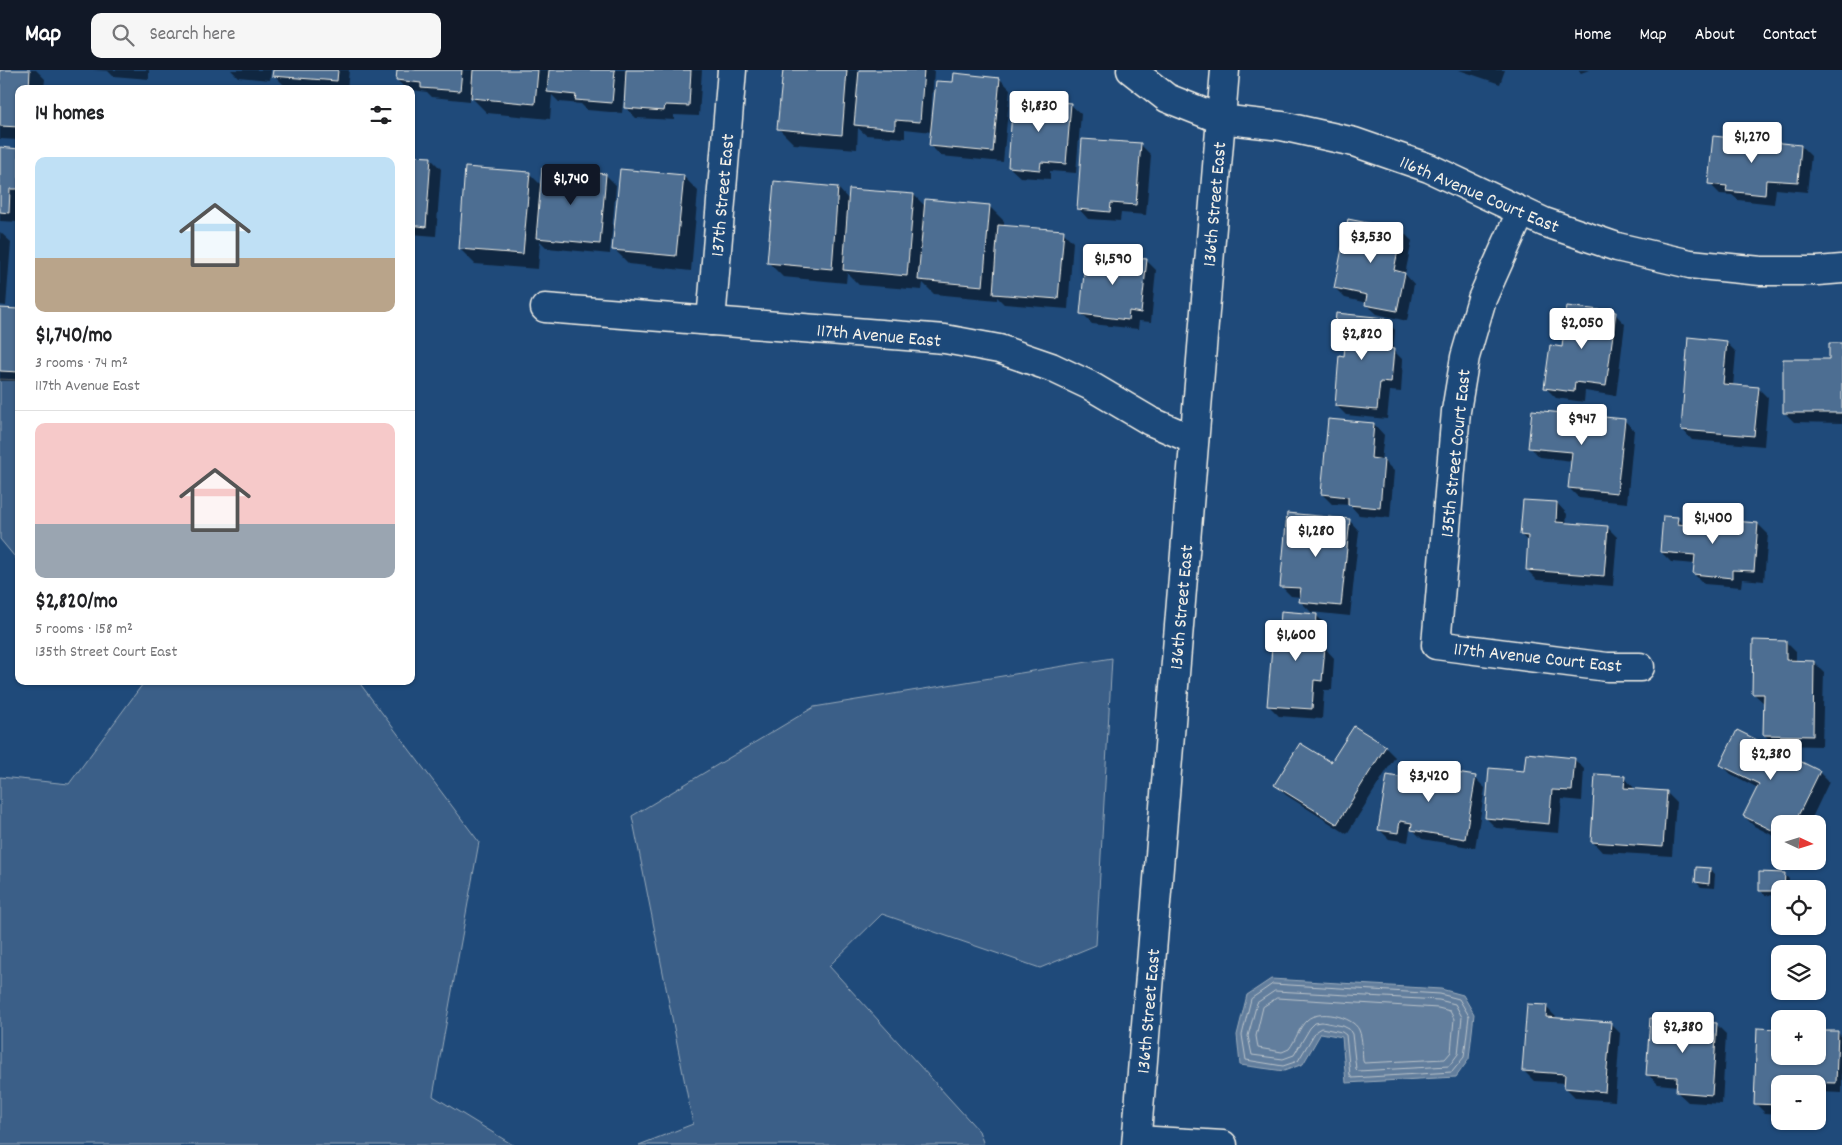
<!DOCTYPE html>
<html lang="en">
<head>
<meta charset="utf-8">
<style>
  :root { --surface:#fff; --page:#f6f6f6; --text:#202124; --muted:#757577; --line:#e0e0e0; --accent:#111827 }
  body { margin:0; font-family:Dekko,sans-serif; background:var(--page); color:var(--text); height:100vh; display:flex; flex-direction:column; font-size:19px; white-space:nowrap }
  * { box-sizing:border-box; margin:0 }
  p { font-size:16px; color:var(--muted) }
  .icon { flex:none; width:28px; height:28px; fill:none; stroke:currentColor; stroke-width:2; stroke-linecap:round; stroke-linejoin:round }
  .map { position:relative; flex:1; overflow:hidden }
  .side { position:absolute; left:15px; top:15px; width:400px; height:600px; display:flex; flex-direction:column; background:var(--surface); border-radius:10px; box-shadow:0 1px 4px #0004 }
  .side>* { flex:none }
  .needle { width:32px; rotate:94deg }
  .buttons { position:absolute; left:1771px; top:745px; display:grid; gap:10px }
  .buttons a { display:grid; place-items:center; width:55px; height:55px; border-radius:10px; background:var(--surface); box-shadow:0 1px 4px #0004; font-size:25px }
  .price { position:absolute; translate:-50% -42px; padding:0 11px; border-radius:5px; background:#fff; color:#222; font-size:16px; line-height:32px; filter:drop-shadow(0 1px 2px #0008) }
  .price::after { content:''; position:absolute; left:50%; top:30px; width:15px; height:11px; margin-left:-8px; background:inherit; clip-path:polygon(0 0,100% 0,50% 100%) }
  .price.active { background:var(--accent); color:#fff }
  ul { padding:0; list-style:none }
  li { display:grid; align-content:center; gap:10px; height:265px; padding:0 20px }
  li+li { border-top:1px solid var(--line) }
  li span { display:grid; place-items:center; height:155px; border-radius:10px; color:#555 }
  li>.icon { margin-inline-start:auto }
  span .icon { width:90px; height:90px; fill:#fffc; stroke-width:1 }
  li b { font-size:21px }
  h2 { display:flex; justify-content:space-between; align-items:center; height:60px; padding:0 20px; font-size:21px }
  header { display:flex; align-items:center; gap:30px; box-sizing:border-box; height:70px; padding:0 25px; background:var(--accent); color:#fff }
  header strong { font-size:24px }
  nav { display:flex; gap:28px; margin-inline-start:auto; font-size:18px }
  .search { width:350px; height:45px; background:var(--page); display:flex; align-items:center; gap:12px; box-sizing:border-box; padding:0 18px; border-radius:10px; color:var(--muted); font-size:19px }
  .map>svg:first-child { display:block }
  .green { fill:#3a5f88; stroke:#97a8b8 }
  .water { fill:#627e9d; stroke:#9cacbb }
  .shadow { fill:#0007 }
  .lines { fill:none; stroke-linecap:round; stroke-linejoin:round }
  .shore { stroke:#bac3ca; stroke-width:1 }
  .building { fill:#4d6e92; stroke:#f4f1e8 }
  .minor-casing { stroke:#f4f1e8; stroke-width:31 }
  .tertiary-casing { stroke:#f4f1e8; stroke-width:31 }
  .minor { stroke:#1f4a7a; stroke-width:28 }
  .tertiary { stroke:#1f4a7a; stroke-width:28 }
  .labels { text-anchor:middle; stroke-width:5; stroke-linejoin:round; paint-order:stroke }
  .street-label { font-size:19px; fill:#f4f1e8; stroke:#1f4a7a }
</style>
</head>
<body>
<header>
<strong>Map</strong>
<div class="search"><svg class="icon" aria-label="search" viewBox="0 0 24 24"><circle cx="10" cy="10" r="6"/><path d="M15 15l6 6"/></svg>Search here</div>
<nav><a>Home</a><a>Map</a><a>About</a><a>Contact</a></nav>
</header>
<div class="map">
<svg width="1842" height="1075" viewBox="0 0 1842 1075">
  <rect width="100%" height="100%" fill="#1f4a7a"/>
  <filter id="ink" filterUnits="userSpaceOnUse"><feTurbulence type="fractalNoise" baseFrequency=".02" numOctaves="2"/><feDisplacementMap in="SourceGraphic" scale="10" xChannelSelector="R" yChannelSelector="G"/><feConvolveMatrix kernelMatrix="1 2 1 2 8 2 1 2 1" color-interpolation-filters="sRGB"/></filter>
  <g filter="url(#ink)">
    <g class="green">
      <path d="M 0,309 L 19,310 L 19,492 L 0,469 Z"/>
      <path d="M 1112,588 L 1096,875 L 1040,898 L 882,844 L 829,896 L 979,1061 L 984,1075 L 639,1075 L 693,1054 L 632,746 L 814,637 Z"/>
      <path d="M 145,611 L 358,611 L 479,772 L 433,1026 L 513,1075 L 0,1075 L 0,707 L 69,714 Z"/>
    </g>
    <path class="water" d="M 1271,909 L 1441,919 L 1463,925 L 1474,944 L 1469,989 L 1456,1007 L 1346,1013 L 1342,967 L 1321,963 L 1303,994 L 1284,1001 L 1240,995 L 1237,965 L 1247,925 Z"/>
    <g class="shadow">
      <path d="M 0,0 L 36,0 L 45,9 L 44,19 L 19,19 L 19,70 L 0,69 Z"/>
      <path d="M 93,0 L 149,0 L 149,9 L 113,6 L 108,1 Z"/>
      <path d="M 231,0 L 271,0 L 270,10 L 238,7 Z"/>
      <path d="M 274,0 L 349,0 L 347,19 L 321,19 L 284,15 L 274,5 Z"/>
      <path d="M 398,0 L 702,0 L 699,46 L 674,45 L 674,50 L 636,48 L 626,38 L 627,15 L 625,15 L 622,43 L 587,40 L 581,34 L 559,32 L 552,25 L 550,49 L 487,43 L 470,26 L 470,31 L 432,27 L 427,22 L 406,19 L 397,10 Z"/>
      <path d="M 784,0 L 934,0 L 931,49 L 933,49 L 954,14 L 1000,9 L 1010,19 L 1003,92 L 941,86 L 931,76 L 932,62 L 905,59 L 905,68 L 866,65 L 858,58 L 857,79 L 794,74 L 779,59 Z"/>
      <path d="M 1459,0 L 1505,0 L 1500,14 Z"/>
      <path d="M 1578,0 L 1589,0 L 1581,3 Z"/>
      <path d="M 1070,34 L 1081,44 L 1076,103 L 1050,101 L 1050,109 L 1020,107 L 1009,97 Z"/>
      <path d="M 1715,68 L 1801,76 L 1811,86 L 1807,122 L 1776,119 L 1774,134 L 1738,130 L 1732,125 L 1720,124 L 1710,114 Z"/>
      <path d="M 1141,75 L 1151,85 L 1146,145 L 1121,143 L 1120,151 L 1088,149 L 1078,138 Z"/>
      <path d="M 0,78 L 19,80 L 18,152 L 0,151 Z"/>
      <path d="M 411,87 L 431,89 L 441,99 L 436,166 L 411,164 Z"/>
      <path d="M 529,103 L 542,116 L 606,105 L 616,115 L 610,184 L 547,178 L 540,171 L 538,199 L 475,194 L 460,179 Z"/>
      <path d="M 683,106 L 698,121 L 691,201 L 629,194 L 614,179 Z"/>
      <path d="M 838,118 L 849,130 L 914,125 L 926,137 L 989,136 L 1004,151 L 1004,156 L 1063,162 L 1073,172 L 1068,239 L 1004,234 L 997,227 L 997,230 L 934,224 L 923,213 L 922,220 L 859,215 L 847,203 L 846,213 L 783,207 L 768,192 Z"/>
      <path d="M 1402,161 L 1412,171 L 1405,204 L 1414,214 L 1407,251 L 1377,244 L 1366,234 L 1367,233 L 1345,228 L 1335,218 Z"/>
      <path d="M 0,162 L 11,172 L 6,236 L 0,235 Z"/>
      <path d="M 1146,190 L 1156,200 L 1151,252 L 1139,251 L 1138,259 L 1092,254 L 1082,244 Z"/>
      <rect x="0" y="240" width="19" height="71"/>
      <path d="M 1615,244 L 1625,254 L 1616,326 L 1585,321 L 1584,332 L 1556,328 L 1546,318 L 1563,278 Z"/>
      <path d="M 1385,250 L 1395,260 L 1393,280 L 1403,290 L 1401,322 L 1390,321 L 1387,349 L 1346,345 L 1336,335 L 1345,287 L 1345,276 L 1335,266 Z"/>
      <path d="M 1726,272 L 1736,282 L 1733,316 L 1758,318 L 1768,328 L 1764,376 L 1692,370 L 1682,359 Z"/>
      <path d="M 1842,274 L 1842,353 L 1794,352 L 1784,342 Z"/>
      <path d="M 1624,350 L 1634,360 L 1627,433 L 1579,428 L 1569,418 L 1572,391 L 1540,387 L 1530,377 Z"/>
      <path d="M 1374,354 L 1384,365 L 1381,391 L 1384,391 L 1394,401 L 1390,448 L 1359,445 L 1350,435 L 1332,434 L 1322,424 Z"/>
      <path d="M 1524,431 L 1557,433 L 1567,444 L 1566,454 L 1607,457 L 1617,467 L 1613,516 L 1537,510 L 1527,500 L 1529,472 L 1521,465 Z"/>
      <path d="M 1677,449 L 1685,456 L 1698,457 L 1758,454 L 1768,464 L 1764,511 L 1742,509 L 1741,517 L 1704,514 L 1694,504 L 1695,494 L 1671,492 L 1661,482 Z"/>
      <path d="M 1349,450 L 1359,461 L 1350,546 L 1311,542 L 1301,532 L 1301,527 L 1291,526 L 1281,516 Z"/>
      <path d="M 1316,545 L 1326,555 L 1325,578 L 1334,588 L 1332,620 L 1324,620 L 1322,649 L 1279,646 L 1269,636 L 1280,579 Z"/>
      <path d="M 1786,572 L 1796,582 L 1796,591 L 1814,592 L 1824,602 L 1822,676 L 1774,675 L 1764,664 L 1765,634 L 1753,623 Z"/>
      <path d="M 1354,657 L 1385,677 L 1395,687 L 1347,764 L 1286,725 L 1276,715 L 1331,694 Z"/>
      <path d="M 1574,689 L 1584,699 L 1582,731 L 1562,729 L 1559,763 L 1496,758 L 1486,748 L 1525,703 Z"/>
      <path d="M 1721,694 L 1819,702 L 1829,712 L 1809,754 L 1780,754 L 1780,769 L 1754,756 L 1744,746 L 1758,718 L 1731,704 Z"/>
      <path d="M 1624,707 L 1634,718 L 1634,720 L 1666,722 L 1676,732 L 1672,786 L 1602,782 L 1592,771 Z"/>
      <path d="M 1475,708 L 1485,718 L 1475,778 L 1422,769 L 1414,761 L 1410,760 L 1408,772 L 1389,769 L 1379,759 L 1416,711 Z"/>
      <path d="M 1710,799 L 1715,804 L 1714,818 L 1701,817 L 1696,812 Z"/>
      <path d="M 1784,804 L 1789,809 L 1788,819 L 1780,819 L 1780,826 L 1765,825 L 1760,820 Z"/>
      <path d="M 1546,937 L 1556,947 L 1556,949 L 1610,953 L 1620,963 L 1615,1031 L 1576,1028 L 1566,1018 L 1566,1013 L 1534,1011 L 1523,1000 Z"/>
      <path d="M 1716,954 L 1726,964 L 1722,1034 L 1688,1032 L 1677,1022 L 1678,1016 L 1658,1014 L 1647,1004 Z"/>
      <path d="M 1780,961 L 1780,986 L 1818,986 L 1818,962 L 1838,963 L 1842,967 L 1842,1023 L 1818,1022 L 1818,1014 L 1780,1014 L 1780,1044 L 1765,1043 L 1755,1033 Z"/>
    </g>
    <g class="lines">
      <g class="shore">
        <path d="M 1273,914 L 1440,924 L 1459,929 L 1469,946 L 1464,987 L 1452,1002 L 1352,1008 L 1350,1005 L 1346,965 L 1342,962 L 1321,958 L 1316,961 L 1298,991 L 1283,996 L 1246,990 L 1242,965 L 1251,929 Z"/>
        <path d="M 1275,921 L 1439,930 L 1455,934 L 1462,947 L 1458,984 L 1449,996 L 1358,1001 L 1356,999 L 1352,964 L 1349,959 L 1343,956 L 1322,952 L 1315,953 L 1310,958 L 1294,985 L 1283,989 L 1252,985 L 1248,966 L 1257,933 Z"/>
        <path d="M 1277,928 L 1438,938 L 1450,941 L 1454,949 L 1451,982 L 1445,989 L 1364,993 L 1363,991 C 1362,982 1363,969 1359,960 C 1353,946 1318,939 1307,950 C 1299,957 1296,970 1289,979 L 1282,982 L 1258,978 L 1256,966 L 1263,937 Z"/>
      </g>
    </g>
    <g class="building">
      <path d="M 0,0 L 30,0 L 29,19 L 19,19 L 19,57 L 0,56 Z"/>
      <path d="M 273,0 L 338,0 L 337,11 L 272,6 Z"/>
      <path d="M 397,0 L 462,0 L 460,21 L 421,18 L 421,13 L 396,10 Z"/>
      <path d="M 473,0 L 538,0 L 535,34 L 471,28 Z"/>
      <path d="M 549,0 L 615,0 L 612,33 L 575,30 L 576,25 L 547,22 Z"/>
      <path d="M 626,0 L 691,0 L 689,36 L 665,35 L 664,41 L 624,38 Z"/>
      <path d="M 783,0 L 847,0 L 842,65 L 777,59 Z"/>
      <path d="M 859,0 L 924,0 L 920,52 L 895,50 L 895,59 L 854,55 Z"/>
      <path d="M 954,3 L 1000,8 L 993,82 L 929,76 L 936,11 L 953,12 Z"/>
      <path d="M 1013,28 L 1071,33 L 1066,94 L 1041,92 L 1040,100 L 1008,97 Z"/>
      <path d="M 1713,66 L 1801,75 L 1798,112 L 1766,110 L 1765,125 L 1726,121 L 1727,116 L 1708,114 Z"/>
      <path d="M 1082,69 L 1141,73 L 1136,135 L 1111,133 L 1110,142 L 1077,139 Z"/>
      <path d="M 0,77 L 19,79 L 19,119 L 10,119 L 9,143 L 0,142 Z"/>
      <path d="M 411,86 L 431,87 L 426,157 L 411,155 Z"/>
      <path d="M 465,97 L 530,102 L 523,184 L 459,179 Z"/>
      <path d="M 542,98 L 606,104 L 600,174 L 536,168 Z"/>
      <path d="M 620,99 L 684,105 L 676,186 L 612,180 Z"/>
      <path d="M 774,111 L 838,117 L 832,199 L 767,193 Z"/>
      <path d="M 849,119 L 914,124 L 907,206 L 843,200 Z"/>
      <path d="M 925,129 L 990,135 L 983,216 L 918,210 Z"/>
      <path d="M 1348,149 L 1402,160 L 1394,200 L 1405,203 L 1397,241 L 1365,235 L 1367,225 L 1334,218 Z"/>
      <path d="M 998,155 L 1064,160 L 1058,229 L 993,224 Z"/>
      <path d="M 1086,183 L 1147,189 L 1141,243 L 1129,241 L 1128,250 L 1080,244 Z"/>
      <path d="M 1567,236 L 1616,242 L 1606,316 L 1575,312 L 1574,322 L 1544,318 L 1550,275 L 1562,277 Z"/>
      <path d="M 0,238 L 19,239 L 19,302 L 0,301 Z"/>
      <path d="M 1336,243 L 1386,248 L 1383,277 L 1394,279 L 1391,313 L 1380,312 L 1377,340 L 1335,336 L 1339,285 L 1344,286 L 1346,267 L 1334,266 Z"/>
      <path d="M 1688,267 L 1727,271 L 1723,314 L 1759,317 L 1754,366 L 1681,360 Z"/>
      <path d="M 1829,273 L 1842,273 L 1842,343 L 1783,343 L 1783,289 L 1829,289 Z"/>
      <path d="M 1532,340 L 1625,349 L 1617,423 L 1568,418 L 1572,382 L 1528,378 Z"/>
      <path d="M 1328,349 L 1374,353 L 1371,388 L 1384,390 L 1380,438 L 1348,435 L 1348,427 L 1321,424 Z"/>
      <path d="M 1523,430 L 1557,432 L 1556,452 L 1608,456 L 1604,506 L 1526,500 L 1528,466 L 1520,465 Z"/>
      <path d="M 1287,443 L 1350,449 L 1341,536 L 1299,532 L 1301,518 L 1280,517 Z"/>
      <path d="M 1663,446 L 1678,447 L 1677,454 L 1697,456 L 1697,448 L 1758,453 L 1754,501 L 1732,500 L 1732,508 L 1693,504 L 1695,485 L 1660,482 Z"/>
      <path d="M 1281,541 L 1317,544 L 1315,576 L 1325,576 L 1322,611 L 1314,610 L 1312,639 L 1267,636 L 1272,577 L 1279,577 Z"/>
      <path d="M 1753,570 L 1786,571 L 1786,590 L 1814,591 L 1813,666 L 1763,665 L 1764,624 L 1752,624 Z"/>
      <path d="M 1354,656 L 1386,676 L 1337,754 L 1274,715 L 1300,673 L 1331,692 Z"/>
      <path d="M 1737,660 L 1820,701 L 1794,754 L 1780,754 L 1780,764 L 1743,746 L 1759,714 L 1720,695 Z"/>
      <path d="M 1526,683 L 1575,688 L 1572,721 L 1552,720 L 1549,754 L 1485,748 L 1489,698 L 1524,701 Z"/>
      <path d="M 1418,697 L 1476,706 L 1465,769 L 1411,760 L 1412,753 L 1400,751 L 1398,763 L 1378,760 L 1387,705 L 1415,710 Z"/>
      <path d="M 1595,704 L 1625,706 L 1624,718 L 1667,721 L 1663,777 L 1591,772 Z"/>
      <path d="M 1696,797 L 1710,798 L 1709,814 L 1695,812 Z"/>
      <path d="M 1759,802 L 1785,803 L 1784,819 L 1780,819 L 1780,821 L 1759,821 Z"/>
      <path d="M 1527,934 L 1547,935 L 1546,947 L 1611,952 L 1605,1022 L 1564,1018 L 1565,1004 L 1522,1001 Z"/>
      <path d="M 1650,948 L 1717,953 L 1712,1025 L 1676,1022 L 1677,1007 L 1646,1005 Z"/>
      <path d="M 1757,958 L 1780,959 L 1780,986 L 1818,986 L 1818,961 L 1838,961 L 1836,1013 L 1794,1012 L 1794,1014 L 1780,1014 L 1780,1035 L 1754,1034 Z"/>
    </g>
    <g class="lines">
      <defs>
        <g id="minor">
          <path d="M 1131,0 L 1167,28 L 1220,49 L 1282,56 L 1354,72 L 1429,98 L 1544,152 L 1617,177 L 1690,194 L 1761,201 L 1818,201 L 1842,199"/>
          <path d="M 1521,142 L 1482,229 L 1465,287 L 1456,341 L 1436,575 L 1607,597 L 1640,597"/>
          <path d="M 545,238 L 945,269 L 999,279 L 1051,297 L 1089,315 L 1150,351 L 1194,370"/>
          <path d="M 711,251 L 732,0"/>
          <path d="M 1137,1070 L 1223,1075"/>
        </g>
        <path id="tertiary" d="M 1136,1075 L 1225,0"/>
      </defs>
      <use href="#minor" class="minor-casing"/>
      <use href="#tertiary" class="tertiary-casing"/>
      <use href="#minor" class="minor"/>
      <use href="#tertiary" class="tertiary"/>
    </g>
  </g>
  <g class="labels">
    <g class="street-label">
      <text transform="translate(1480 123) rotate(23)" y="7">116th Avenue Court East</text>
      <text transform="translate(721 125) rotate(-85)" y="7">137th Street East</text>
      <text transform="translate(1213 134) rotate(-85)" y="7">136th Street East</text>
      <text transform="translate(879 264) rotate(5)" y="7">117th Avenue East</text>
      <text transform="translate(1454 383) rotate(-84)" y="7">135th Street Court East</text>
      <text transform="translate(1180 537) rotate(-85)" y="7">136th Street East</text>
      <text transform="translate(1538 586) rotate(6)" y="7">117th Avenue Court East</text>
      <text transform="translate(1147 941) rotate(-85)" y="7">136th Street East</text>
    </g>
  </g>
</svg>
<div class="buttons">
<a><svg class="needle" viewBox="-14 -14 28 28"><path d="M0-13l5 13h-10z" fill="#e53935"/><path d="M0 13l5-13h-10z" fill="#757577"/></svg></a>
<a><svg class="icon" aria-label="locate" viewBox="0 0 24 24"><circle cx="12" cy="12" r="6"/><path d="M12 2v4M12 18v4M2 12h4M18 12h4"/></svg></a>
<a><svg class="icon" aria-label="layers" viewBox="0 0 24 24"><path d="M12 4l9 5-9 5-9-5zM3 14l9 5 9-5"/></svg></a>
<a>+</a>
<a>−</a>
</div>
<b class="price" style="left:1039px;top:63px">$1,830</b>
<b class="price" style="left:1752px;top:94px">$1,270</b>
<b class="price active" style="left:571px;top:136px">$1,740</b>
<b class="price" style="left:1371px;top:194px">$3,530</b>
<b class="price" style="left:1113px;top:216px">$1,590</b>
<b class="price" style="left:1582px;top:280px">$2,050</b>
<b class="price" style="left:1362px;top:291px">$2,820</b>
<b class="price" style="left:1582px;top:376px">$947</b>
<b class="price" style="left:1713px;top:475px">$1,400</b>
<b class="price" style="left:1316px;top:488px">$1,280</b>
<b class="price" style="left:1296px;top:592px">$1,600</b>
<b class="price" style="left:1771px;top:711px">$2,380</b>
<b class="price" style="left:1429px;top:733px">$3,420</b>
<b class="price" style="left:1683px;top:984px">$2,380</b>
<section class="side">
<h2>14 homes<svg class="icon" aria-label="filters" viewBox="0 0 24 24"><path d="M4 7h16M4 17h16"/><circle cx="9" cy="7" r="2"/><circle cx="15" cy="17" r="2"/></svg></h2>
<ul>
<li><span style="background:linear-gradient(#bfe0f5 65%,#b9a48a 0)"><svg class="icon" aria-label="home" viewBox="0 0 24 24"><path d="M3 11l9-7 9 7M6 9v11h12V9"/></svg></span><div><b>$1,740/mo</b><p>3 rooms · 74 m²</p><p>117th Avenue East</p></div></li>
<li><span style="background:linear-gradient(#f6c9c9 65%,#9aa5b1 0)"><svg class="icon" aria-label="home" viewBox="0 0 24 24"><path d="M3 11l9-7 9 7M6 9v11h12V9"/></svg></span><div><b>$2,820/mo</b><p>5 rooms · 158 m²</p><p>135th Street Court East</p></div></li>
</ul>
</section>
</div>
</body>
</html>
